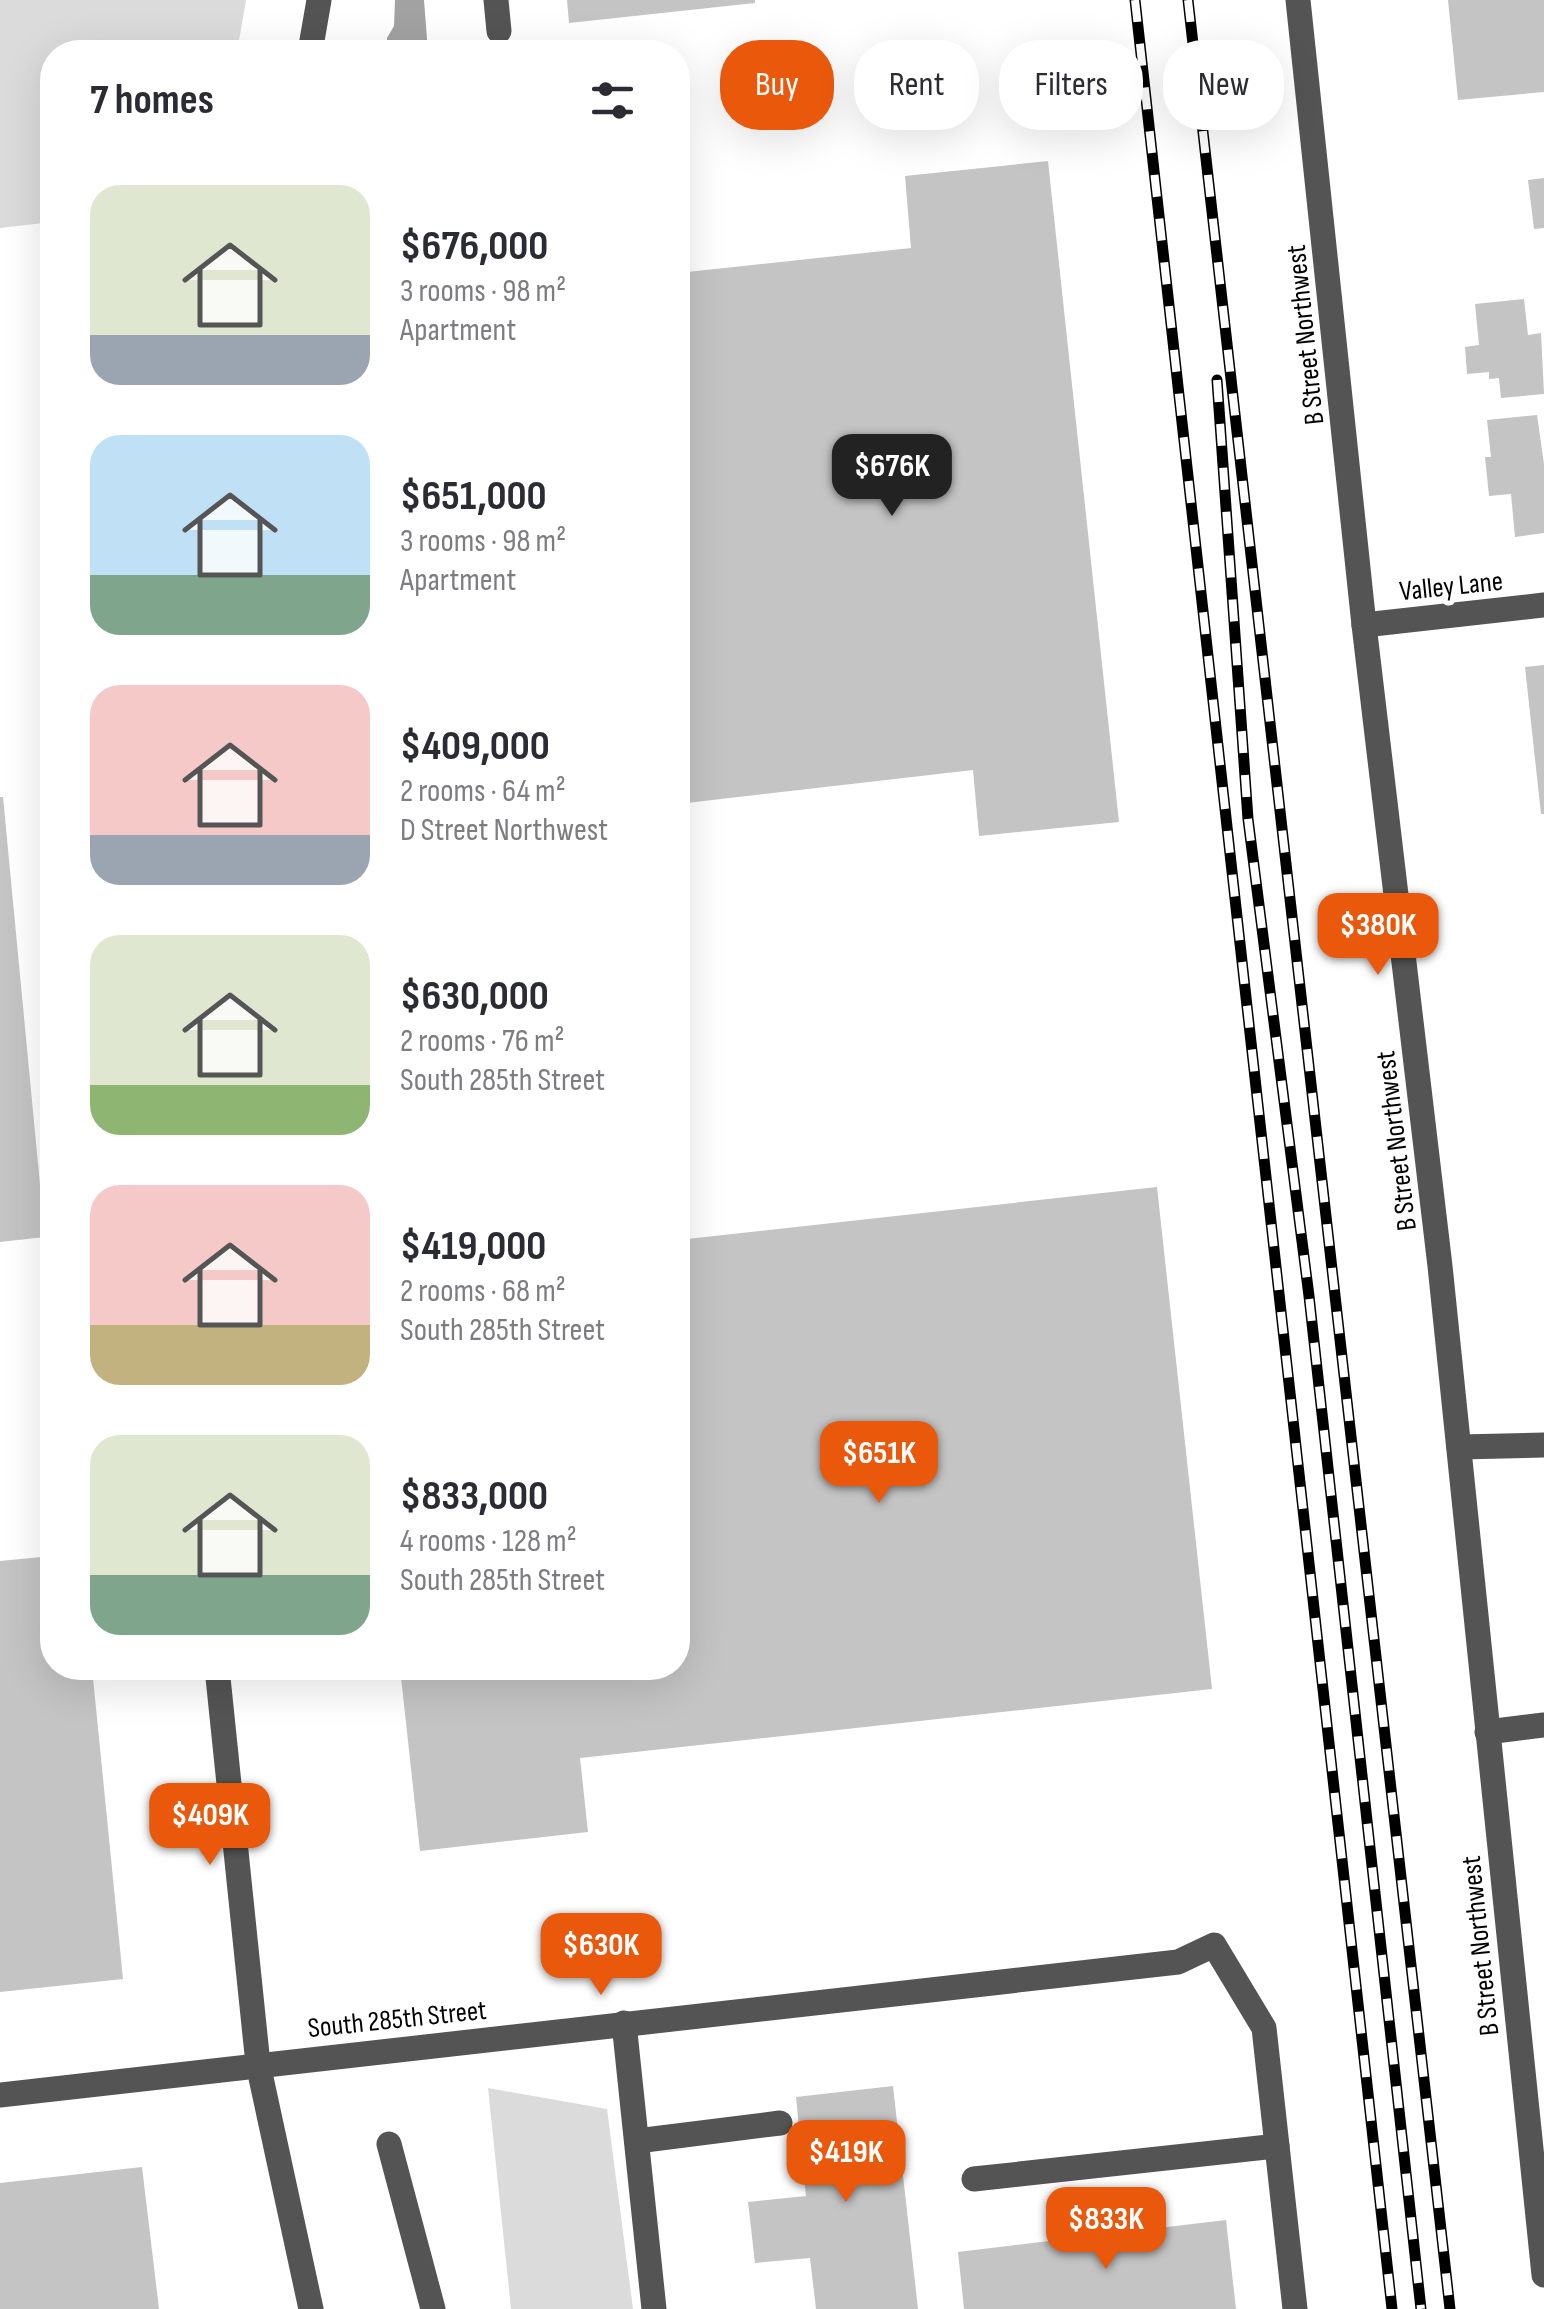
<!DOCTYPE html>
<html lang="en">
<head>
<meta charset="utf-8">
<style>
  :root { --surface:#fff; --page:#f2f2f3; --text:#2b2b33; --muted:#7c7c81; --accent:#ea580c }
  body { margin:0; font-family:"Sofia Sans Condensed",sans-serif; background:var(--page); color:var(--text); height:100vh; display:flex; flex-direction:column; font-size:38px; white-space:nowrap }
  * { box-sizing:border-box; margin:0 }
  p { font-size:32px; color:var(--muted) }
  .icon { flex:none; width:55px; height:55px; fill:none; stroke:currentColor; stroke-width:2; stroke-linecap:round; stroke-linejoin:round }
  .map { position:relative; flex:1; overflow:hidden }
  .details { position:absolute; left:40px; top:40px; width:650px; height:1640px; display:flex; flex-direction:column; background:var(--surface); border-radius:40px; box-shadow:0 10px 40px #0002 }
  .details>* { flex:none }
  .top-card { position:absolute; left:720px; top:40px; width:672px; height:90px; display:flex; gap:20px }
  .price { position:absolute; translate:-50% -85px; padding:0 22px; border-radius:20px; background:var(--accent); color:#fff; font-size:32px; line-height:65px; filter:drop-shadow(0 2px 5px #0008) }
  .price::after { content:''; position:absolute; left:50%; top:60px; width:30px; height:22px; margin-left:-15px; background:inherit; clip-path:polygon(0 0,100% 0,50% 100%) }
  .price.active { background:#222; color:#fff }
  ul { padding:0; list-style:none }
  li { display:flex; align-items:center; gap:30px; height:250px; padding:0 50px }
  li span { display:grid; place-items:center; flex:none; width:280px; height:200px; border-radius:30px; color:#555 }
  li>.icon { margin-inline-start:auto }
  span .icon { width:120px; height:120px; fill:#fffc; stroke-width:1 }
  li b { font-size:42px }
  h2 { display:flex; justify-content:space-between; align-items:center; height:120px; padding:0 50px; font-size:42px }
  .tag { padding:0 35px; border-radius:40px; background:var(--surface); box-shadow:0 10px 40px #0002; font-size:35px; line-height:90px }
  .tag.active { background:var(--accent); color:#fff }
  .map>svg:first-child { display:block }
  .green { fill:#dbdbdb }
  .water { fill:#a2a2a2 }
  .building { fill:#c4c4c4 }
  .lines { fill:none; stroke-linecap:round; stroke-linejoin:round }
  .minor { stroke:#545454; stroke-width:25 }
  .rail-casing { stroke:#000; stroke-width:11 }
  .rail { stroke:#fff; stroke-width:8; stroke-dasharray:22; stroke-linecap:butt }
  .labels { text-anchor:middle; stroke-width:10; stroke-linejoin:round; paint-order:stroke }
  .street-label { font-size:28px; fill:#000; stroke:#fff }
</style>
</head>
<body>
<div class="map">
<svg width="1544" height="2309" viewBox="0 0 1544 2309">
  <rect width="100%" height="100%" fill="#fff"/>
  <g class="green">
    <path d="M 0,0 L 246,0 L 237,52 L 52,52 L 52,222 L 0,228 Z"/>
    <path d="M 488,2088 L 607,2109 L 633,2309 L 511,2309 Z"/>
  </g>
  <path class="water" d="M 395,0 L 424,0 L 428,52 L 387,52 L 387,38 L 394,26 Z"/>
  <g class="building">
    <path d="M 567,0 L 755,0 L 755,3 L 569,23 Z"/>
    <path d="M 1448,0 L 1544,0 L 1544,92 L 1458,100 Z"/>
    <path d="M 1048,161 L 1119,822 L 979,836 L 973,770 L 678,804 L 678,273 L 911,248 L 905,176 Z"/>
    <path d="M 1544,178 L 1544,228 L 1534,229 L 1528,180 Z"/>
    <path d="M 1524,299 L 1528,335 L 1541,333 L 1544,394 L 1501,398 L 1499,378 L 1489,379 L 1489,372 L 1467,374 L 1465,347 L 1479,345 L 1475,304 Z"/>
    <path d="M 1537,415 L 1544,464 L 1544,533 L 1515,537 L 1511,494 L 1489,496 L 1485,457 L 1491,457 L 1487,420 Z"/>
    <path d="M 1544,665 L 1544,814 L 1541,814 L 1525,667 Z"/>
    <path d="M 0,797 L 3,797 L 45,1237 L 0,1242 Z"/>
    <path d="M 1157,1187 L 1212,1689 L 580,1758 L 588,1832 L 420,1851 L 400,1668 L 678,1668 L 678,1240 Z"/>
    <path d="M 52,1556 L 52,1668 L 92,1668 L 123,1979 L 0,1992 L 0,1561 Z"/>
    <path d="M 893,2086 L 918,2309 L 816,2309 L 810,2258 L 755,2263 L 748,2202 L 806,2196 L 796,2097 Z"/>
    <path d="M 142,2167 L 159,2309 L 0,2309 L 0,2183 Z"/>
    <path d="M 1226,2220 L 1236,2309 L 964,2309 L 958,2252 Z"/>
  </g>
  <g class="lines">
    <g class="minor">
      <path d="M 496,0 L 499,31"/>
      <path d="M 1298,0 L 1364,625 L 1440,1266 L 1544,2275"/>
      <path d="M 310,52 L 319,0"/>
      <path d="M 1364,625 L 1544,605"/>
      <path d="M 1459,1447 L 1544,1445"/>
      <path d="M 217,1668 L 258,2064 L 311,2309"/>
      <path d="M 1487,1732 L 1544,1725"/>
      <path d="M 624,2023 L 654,2309"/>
      <path d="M 0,2095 L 1178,1962 L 1214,1945 L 1264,2028 L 1295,2309"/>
      <path d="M 637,2141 L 780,2123"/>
      <path d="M 389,2144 L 433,2309"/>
      <path d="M 974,2179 L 1277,2146"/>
    </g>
    <defs>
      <g id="rail">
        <path d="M 1135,0 L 1392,2309"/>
        <path d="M 1188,0 L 1450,2309"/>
        <path d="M 1217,380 L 1248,819 L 1309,1296 L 1421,2309"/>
      </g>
    </defs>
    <use href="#rail" class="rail-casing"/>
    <use href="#rail" class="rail"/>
  </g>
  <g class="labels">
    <g class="street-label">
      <text transform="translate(1304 335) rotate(-96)" y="10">B Street Northwest</text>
      <text transform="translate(1451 585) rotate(-6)" y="10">Valley Lane</text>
      <text transform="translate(1395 1141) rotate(-97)" y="10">B Street Northwest</text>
      <text transform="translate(1479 1946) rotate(-96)" y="10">B Street Northwest</text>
      <text transform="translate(397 2018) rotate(-6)" y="10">South 285th Street</text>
    </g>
  </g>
</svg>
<b class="price active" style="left:892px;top:519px">$676K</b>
<b class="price" style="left:1378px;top:978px">$380K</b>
<b class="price" style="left:879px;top:1506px">$651K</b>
<b class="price" style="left:210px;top:1868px">$409K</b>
<b class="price" style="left:601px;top:1998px">$630K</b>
<b class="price" style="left:846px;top:2205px">$419K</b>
<b class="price" style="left:1106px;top:2272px">$833K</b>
<div class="top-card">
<a class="tag active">Buy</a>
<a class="tag">Rent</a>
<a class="tag">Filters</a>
<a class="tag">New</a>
</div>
<section class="details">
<h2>7 homes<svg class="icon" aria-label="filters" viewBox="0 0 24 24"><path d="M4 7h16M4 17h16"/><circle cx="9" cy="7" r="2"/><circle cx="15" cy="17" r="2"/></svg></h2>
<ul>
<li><span style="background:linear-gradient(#dfe7d0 75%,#9aa5b1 0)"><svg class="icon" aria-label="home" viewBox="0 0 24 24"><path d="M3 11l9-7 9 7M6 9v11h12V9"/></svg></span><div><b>$676,000</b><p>3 rooms · 98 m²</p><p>Apartment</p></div></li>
<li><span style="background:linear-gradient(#bfe0f5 70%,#7fa58c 0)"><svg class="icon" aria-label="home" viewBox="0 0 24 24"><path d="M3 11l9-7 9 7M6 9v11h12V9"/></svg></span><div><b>$651,000</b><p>3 rooms · 98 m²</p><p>Apartment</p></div></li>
<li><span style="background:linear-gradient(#f6c9c9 75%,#9aa5b1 0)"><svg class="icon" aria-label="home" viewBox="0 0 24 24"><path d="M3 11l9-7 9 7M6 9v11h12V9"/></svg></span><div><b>$409,000</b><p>2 rooms · 64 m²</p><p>D Street Northwest</p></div></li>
<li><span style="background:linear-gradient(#dfe7d0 75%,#8fb573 0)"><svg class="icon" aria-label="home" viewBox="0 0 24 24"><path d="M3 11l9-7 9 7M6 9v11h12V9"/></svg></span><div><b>$630,000</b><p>2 rooms · 76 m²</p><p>South 285th Street</p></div></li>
<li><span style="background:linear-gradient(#f6c9c9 70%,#c2b280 0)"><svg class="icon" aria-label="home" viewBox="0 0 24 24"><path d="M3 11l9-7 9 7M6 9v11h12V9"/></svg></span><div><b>$419,000</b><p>2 rooms · 68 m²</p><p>South 285th Street</p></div></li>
<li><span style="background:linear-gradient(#dfe7d0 70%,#7fa58c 0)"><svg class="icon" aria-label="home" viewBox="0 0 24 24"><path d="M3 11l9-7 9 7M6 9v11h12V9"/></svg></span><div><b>$833,000</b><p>4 rooms · 128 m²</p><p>South 285th Street</p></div></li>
</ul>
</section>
</div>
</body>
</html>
